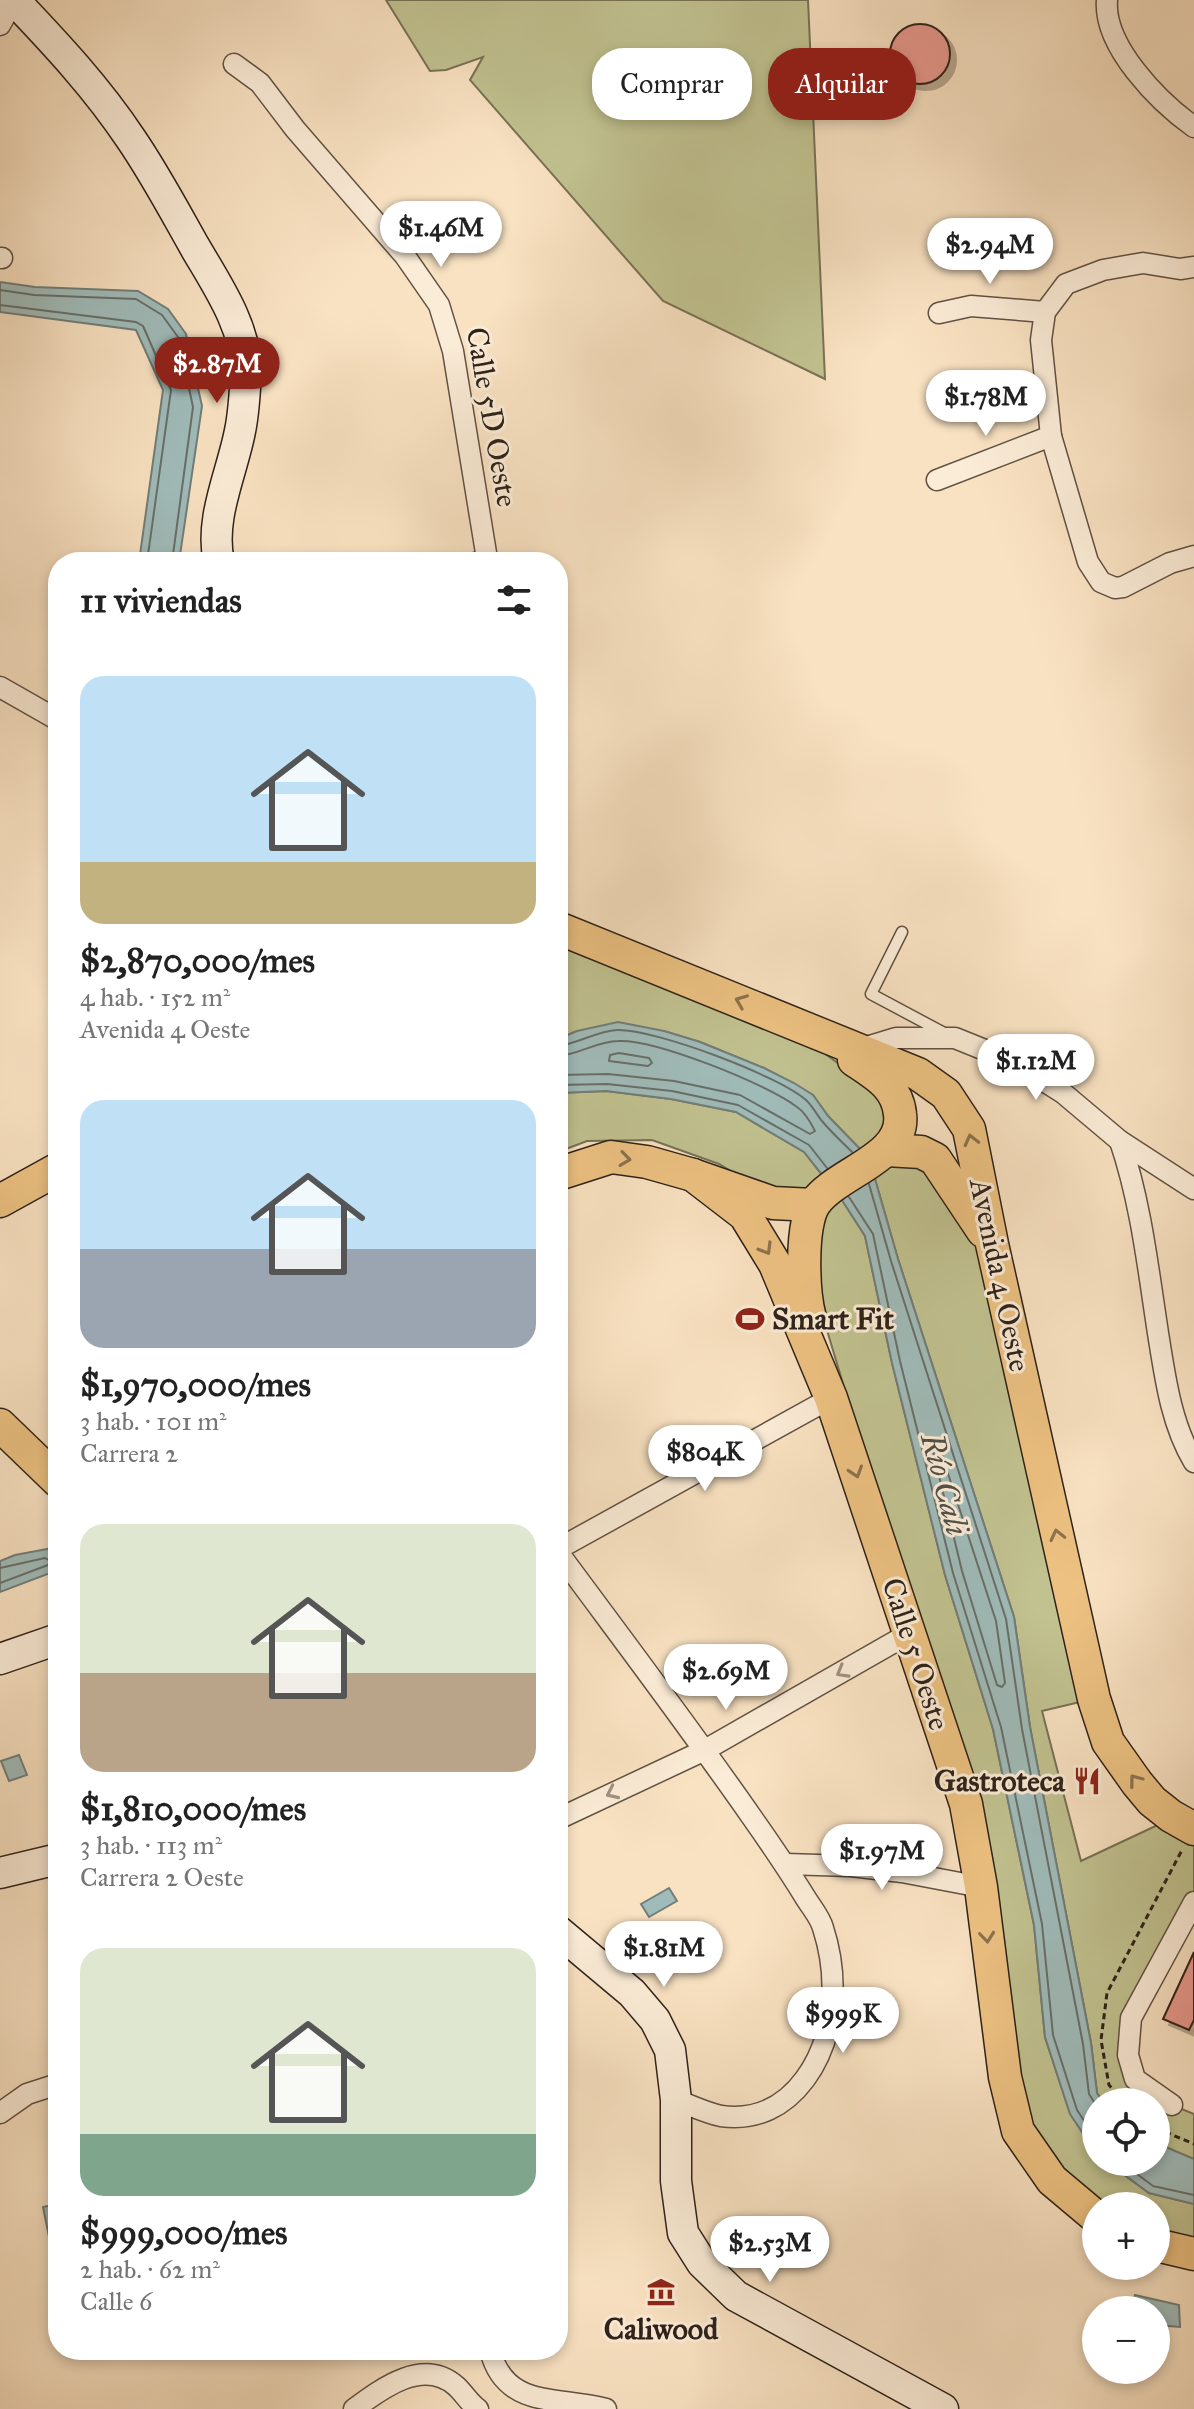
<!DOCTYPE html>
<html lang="es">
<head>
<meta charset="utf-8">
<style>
  :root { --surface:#fff; --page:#f6f6f6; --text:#222; --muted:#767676; --accent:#8f2418 }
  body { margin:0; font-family:"IM FELL Great Primer",serif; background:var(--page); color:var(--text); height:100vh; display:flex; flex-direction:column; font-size:30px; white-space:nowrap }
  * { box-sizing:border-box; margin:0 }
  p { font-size:26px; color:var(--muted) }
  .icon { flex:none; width:44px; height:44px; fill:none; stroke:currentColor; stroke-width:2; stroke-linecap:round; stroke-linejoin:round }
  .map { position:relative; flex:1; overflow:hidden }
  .side { position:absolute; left:48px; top:552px; width:520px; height:1808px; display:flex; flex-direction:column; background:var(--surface); border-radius:32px; box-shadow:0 4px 12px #0003 }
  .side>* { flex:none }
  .guide { position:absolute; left:592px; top:48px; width:482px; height:72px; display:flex; gap:16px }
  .fabs { position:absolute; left:1082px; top:2088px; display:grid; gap:16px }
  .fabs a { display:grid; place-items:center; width:88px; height:88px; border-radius:50%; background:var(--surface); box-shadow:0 4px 12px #0003; font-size:40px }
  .price { position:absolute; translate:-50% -68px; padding:0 18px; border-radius:28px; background:#fff; color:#222; font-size:26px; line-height:52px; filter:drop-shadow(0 2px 4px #0008) }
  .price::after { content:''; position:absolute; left:50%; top:48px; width:24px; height:18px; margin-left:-12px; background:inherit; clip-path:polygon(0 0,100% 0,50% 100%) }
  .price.current { background:var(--accent); color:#fff }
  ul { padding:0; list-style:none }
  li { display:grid; align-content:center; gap:16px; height:424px; padding:0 32px }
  li span { display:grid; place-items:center; height:248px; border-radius:24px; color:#555 }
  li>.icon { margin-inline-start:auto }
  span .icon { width:144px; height:144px; fill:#fffc; stroke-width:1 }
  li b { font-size:34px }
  h2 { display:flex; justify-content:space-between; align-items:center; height:96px; padding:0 32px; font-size:34px }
  .pill { padding:0 28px; border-radius:32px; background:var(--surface); box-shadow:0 4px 12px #0003; font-size:28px; line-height:72px }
  .pill.current { background:var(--accent); color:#fff }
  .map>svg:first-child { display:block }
  .green { fill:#c1c290; stroke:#787255; stroke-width:2 }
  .water { fill:#a0bcba; stroke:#727e7a; stroke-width:2 }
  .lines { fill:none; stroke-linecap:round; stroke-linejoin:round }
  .shore { stroke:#676f6a; stroke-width:2 }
  .building { fill:#e7988c; stroke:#2e221a; stroke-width:2; filter:url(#shadow) }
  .lane-casing { stroke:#615244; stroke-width:13 }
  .street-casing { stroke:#615244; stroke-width:23 }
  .secondary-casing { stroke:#2e221a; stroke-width:33 }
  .primary-casing { stroke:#2e221a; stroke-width:35 }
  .path { stroke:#2e221a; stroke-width:3; stroke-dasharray:6 4; stroke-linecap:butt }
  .lane { stroke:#fbecd7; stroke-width:10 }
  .street { stroke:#fbecd7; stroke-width:20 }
  .secondary { stroke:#fbecd7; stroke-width:30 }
  .primary { stroke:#ecc181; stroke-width:32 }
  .oneway { stroke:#8d724e }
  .oneway2 { stroke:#9f9182 }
  .labels { text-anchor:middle; stroke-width:6; stroke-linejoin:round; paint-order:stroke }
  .street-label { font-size:30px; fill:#2e221a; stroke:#fbecd7 }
  .poi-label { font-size:30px; font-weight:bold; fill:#2e221a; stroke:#fbecd7; text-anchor:start }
  .water-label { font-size:32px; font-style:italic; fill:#50504a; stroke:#fbecd7 }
</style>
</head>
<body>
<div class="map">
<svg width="1194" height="2409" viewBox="0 0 1194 2409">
  <defs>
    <filter id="shadow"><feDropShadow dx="6" dy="6" stdDeviation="0" flood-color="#0004"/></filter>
  </defs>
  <rect width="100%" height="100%" fill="#f9e2c2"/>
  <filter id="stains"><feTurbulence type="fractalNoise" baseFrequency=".0025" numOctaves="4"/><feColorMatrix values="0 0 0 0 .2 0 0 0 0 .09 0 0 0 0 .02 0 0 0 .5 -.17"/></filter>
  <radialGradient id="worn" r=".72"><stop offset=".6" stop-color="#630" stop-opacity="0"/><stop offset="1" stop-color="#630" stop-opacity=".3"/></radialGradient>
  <g class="green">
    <path d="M 386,0 L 808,0 L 825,379 L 663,301 L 470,80 L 483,57 L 446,70 L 430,71 Z"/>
    <path d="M 558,943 L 810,1043 L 882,1095 L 885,1133 L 862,1151 L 828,1116 L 813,1095 L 764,1068 L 700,1042 L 664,1031 L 577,1031 L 558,1039 Z"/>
    <path d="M 606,1091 L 671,1099 L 736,1112 L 804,1152 L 825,1179 L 802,1195 L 761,1189 L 719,1164 L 652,1140 L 587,1141 L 558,1152 L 558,1093 Z"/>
    <path d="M 883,1163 L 931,1166 L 979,1250 L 1080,1702 L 1042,1711 L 1081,1861 L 1162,1823 L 1194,1843 L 1194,1902 L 1131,2018 L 1135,2079 L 1172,2105 L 1194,2114 L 1194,2159 L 1156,2143 L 1156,2102 L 1103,2102 L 1097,2093 L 1091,2043 L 1030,1727 L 1014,1617 L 898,1259 L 873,1172 Z"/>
    <path d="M 840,1197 L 865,1236 L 892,1363 L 945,1575 L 993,1729 L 1034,1925 L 1045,2037 L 1070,2113 L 1096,2153 L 1096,2162 L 1107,2162 L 1149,2193 L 1194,2204 L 1194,2240 L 1156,2232 L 1156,2206 L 1103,2206 L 1062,2172 L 1032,2127 L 1019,2074 L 994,1889 L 818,1300 L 816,1247 L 830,1202 Z"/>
  </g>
  <g class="water">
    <path d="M 0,282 L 35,287 L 138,291 L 168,309 L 186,334 L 202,406 L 179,562 L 139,562 L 163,390 L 136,330 L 0,312 Z"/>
    <path d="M 618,1022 L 664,1031 L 700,1042 L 764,1068 L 794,1083 L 813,1095 L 828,1116 L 862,1151 L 873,1172 L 898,1259 L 1014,1617 L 1030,1727 L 1091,2043 L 1097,2093 L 1103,2102 L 1096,2102 L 1096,2153 L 1070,2114 L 1045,2037 L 1034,1925 L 993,1729 L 945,1575 L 892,1363 L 865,1236 L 840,1197 L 804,1152 L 736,1112 L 671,1099 L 606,1091 L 558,1093 L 558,1039 L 577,1031 Z"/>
    <path d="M 58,1547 L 58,1570 L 0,1592 L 0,1561 L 15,1555 Z"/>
    <path d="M 19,1755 L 27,1775 L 9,1781 L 1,1761 Z"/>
    <path d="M 669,1888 L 677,1901 L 649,1917 L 641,1904 Z"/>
    <path d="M 1156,2143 L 1194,2159 L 1194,2204 L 1149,2193 L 1107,2162 L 1156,2162 Z"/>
    <path d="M 57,2204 L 58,2240 L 50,2242 L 43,2207 Z"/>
    <path d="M 1135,2295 L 1179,2305 L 1180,2327 L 1156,2325 L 1156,2310 L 1130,2310 Z"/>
  </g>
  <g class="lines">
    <g class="shore">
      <path d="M 0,290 L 34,295 L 136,299 L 162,315 L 178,337 L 193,407 L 172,562"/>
      <path d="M 0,305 L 136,322 L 143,326 L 171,390 L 147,562"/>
      <path d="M 558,1046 C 577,1044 597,1031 617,1030 C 655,1029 780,1076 807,1101 C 813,1107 817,1115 822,1121 C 831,1132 842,1142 852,1152"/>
      <path d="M 619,1053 L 649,1058 L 652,1063 L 648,1066 L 609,1061 L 610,1055 Z"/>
      <path d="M 558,1056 C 578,1055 597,1041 618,1041 C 655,1039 767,1084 797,1107 C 805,1112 811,1123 815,1131 L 810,1134 L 740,1095 L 674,1081 L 608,1074 L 558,1075"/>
      <path d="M 558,1085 L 607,1084 L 672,1091 L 738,1105 L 809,1145 L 827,1168"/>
      <path d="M 869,1184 L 891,1261 L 1006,1619 L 1022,1729 L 1083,2044 L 1089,2094 L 1096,2105"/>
      <path d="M 849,1197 L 873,1234 L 900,1361 L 953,1573 L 1001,1727 L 1042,1924 L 1053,2035 L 1077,2110 L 1096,2139"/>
      <path d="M 936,1446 L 940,1449 L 996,1621 L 1005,1683 L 1002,1687 L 997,1685 L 962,1571 L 933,1451 Z"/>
      <path d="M 0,1568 L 45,1558 L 50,1561 L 48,1565 L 0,1583"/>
      <path d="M 1121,2162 L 1153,2186 L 1194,2195"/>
    </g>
  </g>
  <g class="building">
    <circle cx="920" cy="54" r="30"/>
    <path d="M 1194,1952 L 1194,2020 L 1189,2030 L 1163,2019 Z"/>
  </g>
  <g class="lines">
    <defs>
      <path id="lane" d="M 902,932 L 871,994 L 946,1034"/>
      <g id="street">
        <path d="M 1107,0 C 1103,46 1159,102 1194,127"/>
        <path d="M 0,25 L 14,0"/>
        <path d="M 234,64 L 260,83 L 295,129 L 405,256 L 439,305 L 453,351 L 487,559 L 478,562"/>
        <path d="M 0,258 L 2,258"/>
        <path d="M 1194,267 L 1180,269 L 1143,263 L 1103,270 L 1066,284 L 1045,312 L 1041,340 L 1051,436 L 1088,562 L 1101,582 L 1115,588 L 1123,587 L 1170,563 L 1194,556"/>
        <path d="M 939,313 L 971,306 L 1045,312"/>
        <path d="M 937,480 L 1051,436"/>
        <path d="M 0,687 L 58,720"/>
        <path d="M 860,1049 L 896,1038 L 955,1038 L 1012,1061 L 1063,1093 L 1120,1141 L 1194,1189"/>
        <path d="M 1120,1141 C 1141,1203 1148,1268 1158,1333 C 1165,1377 1171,1424 1194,1462"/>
        <path d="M 558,1549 L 831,1398"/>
        <path d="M 558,1552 C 623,1640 689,1727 751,1816 C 770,1843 788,1869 805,1897 C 811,1907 820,1917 823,1928 C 839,1977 836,2037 805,2079 C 785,2106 757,2121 721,2116 C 706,2113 690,2105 676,2100"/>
        <path d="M 558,1819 L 705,1750 L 910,1633"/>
        <path d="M 785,1864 L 851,1866 L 902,1872 L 981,1887"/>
        <path d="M 1172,2105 L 1135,2079 L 1128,2055 L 1131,2018 L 1194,1902"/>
        <path d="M 0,2113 L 27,2094 L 58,2084"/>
        <path d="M 490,2350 C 505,2409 556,2396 606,2409"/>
        <path d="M 354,2409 C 381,2389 423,2357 456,2386 C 464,2393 469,2403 478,2409"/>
      </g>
      <g id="secondary">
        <path d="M 14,0 C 56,44 97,88 131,139 C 155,174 175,212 196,249 C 217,285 246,327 246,371 C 245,391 244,412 240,431 C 232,473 209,519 219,562"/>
        <path d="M 0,1659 L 58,1639"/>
        <path d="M 0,1873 L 58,1859"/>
        <path d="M 558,1931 L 632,1993 L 655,2020 L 670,2050 L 676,2100 L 676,2181 L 683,2233 L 702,2263 L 736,2296 L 943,2409"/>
      </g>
      <g id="primary">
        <path d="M 558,928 L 918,1074 L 946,1094 L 969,1129 L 992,1244 L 1094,1699 L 1108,1742 L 1137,1783 L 1152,1801 L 1171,1816 L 1194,1829"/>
        <path d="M 886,1150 L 921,1152 L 935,1159 L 983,1231"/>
        <path d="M 558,1174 L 611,1157 L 647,1162 L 693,1175 L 773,1203 L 813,1205"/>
        <path d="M 693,1175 L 745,1215 L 775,1264 L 831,1398 L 966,1804 L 981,1887 L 1005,2077 L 1018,2131 L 1052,2180 L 1096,2217"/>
        <path d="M 0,1201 L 58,1169"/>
        <path d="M 810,1318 C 803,1293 800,1224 815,1203 C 837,1172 906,1158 900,1114 C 897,1086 876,1075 854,1060"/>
        <path d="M 0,1425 L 58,1481"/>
        <path d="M 1156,2245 L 1194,2254"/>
      </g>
    </defs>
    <use href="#lane" class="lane-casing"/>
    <use href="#street" class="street-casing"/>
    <use href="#secondary" class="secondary-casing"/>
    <use href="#primary" class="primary-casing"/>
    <g class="path">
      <path d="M 1125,2102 L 1109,2085 L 1101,2040 L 1107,1993 L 1182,1850"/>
      <path d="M 1156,2128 L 1194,2144"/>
    </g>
    <use href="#lane" class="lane"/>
    <use href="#street" class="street"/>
    <use href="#secondary" class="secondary"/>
    <use href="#primary" class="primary"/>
  </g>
  <defs><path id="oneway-chevron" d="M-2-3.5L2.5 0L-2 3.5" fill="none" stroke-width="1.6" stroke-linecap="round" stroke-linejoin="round" transform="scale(2)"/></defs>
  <g class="oneway">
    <use href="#oneway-chevron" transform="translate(741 1001) rotate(-158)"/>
    <use href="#oneway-chevron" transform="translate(971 1140) rotate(-104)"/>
    <use href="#oneway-chevron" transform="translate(625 1159) rotate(8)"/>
    <use href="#oneway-chevron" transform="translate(766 1249) rotate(59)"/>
    <use href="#oneway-chevron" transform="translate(856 1472) rotate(72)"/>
    <use href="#oneway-chevron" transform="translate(1057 1535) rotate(-103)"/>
    <use href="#oneway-chevron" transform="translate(1135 1780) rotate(-127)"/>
    <use href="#oneway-chevron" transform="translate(987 1937) rotate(84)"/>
  </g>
  <g class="oneway2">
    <use href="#oneway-chevron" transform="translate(842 1672) rotate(150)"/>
    <use href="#oneway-chevron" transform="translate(612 1793) rotate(155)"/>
  </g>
  <defs>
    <symbol id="stadium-bare" viewBox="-9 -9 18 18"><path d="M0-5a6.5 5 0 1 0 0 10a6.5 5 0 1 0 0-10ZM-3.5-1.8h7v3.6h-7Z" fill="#8f2418" stroke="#fbecd7" stroke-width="2.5" paint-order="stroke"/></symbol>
    <symbol id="restaurant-bare" viewBox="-9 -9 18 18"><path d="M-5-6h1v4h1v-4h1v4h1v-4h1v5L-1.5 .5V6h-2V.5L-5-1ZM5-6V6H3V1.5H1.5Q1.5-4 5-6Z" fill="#8f2418" stroke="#fbecd7" stroke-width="2.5" paint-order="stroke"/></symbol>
    <symbol id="museum-bare" viewBox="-9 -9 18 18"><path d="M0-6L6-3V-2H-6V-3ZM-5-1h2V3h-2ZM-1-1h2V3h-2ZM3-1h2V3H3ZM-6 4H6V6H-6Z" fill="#8f2418" stroke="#fbecd7" stroke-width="2.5" paint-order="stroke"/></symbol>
  </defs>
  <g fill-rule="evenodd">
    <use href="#stadium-bare" x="730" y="1299" width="40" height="40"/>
    <use href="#restaurant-bare" x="1067" y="1761" width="40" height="40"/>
    <use href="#museum-bare" x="641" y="2272" width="40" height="40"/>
  </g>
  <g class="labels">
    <g class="street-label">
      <text transform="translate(492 417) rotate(80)" y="10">Calle 5D Oeste</text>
      <text transform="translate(1000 1275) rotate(78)" y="10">Avenida 4 Oeste</text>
      <text transform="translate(916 1654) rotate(72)" y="10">Calle 5 Oeste</text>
    </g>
    <g class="poi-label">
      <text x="772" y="1329">Smart Fit</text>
      <text x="1065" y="1791" text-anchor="end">Gastroteca</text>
      <text x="661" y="2339" text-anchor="middle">Caliwood</text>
    </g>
    <g class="water-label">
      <text transform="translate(945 1484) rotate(75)" y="11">Río Cali</text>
    </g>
  </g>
  <rect width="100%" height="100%" filter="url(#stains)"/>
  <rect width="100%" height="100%" fill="url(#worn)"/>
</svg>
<div class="fabs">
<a><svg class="icon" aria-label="locate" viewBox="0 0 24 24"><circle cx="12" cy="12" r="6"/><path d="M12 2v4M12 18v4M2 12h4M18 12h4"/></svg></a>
<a>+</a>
<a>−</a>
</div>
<b class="price" style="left:441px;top:269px">$1.46M</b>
<b class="price" style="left:990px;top:286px">$2.94M</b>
<b class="price current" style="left:217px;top:405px">$2.87M</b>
<b class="price" style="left:986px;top:438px">$1.78M</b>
<b class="price" style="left:1036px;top:1102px">$1.12M</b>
<b class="price" style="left:705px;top:1493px">$804K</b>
<b class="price" style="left:726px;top:1712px">$2.69M</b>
<b class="price" style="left:882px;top:1892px">$1.97M</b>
<b class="price" style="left:664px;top:1989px">$1.81M</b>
<b class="price" style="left:843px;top:2055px">$999K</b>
<b class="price" style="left:770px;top:2284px">$2.53M</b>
<div class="guide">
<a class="pill">Comprar</a>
<a class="pill current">Alquilar</a>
</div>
<section class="side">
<h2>11 viviendas<svg class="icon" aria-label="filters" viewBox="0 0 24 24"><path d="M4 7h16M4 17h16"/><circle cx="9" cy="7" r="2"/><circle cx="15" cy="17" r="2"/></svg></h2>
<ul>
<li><span style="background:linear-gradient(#bfe0f5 75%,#c2b280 0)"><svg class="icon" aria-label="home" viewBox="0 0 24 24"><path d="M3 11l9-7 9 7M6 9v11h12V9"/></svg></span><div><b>$2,870,000/mes</b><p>4 hab. · 152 m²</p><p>Avenida 4 Oeste</p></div></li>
<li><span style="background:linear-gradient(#bfe0f5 60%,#9aa5b1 0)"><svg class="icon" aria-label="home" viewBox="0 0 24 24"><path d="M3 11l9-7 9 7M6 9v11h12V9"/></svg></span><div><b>$1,970,000/mes</b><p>3 hab. · 101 m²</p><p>Carrera 2</p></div></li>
<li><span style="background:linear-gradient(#dfe7d0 60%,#b9a48a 0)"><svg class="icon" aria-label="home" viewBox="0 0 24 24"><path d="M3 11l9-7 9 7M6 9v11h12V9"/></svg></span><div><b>$1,810,000/mes</b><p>3 hab. · 113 m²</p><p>Carrera 2 Oeste</p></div></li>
<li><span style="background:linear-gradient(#dfe7d0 75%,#7fa58c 0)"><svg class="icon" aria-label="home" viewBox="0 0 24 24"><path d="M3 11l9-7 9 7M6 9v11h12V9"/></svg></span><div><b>$999,000/mes</b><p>2 hab. · 62 m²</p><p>Calle 6</p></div></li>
</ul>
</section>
</div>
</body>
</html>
